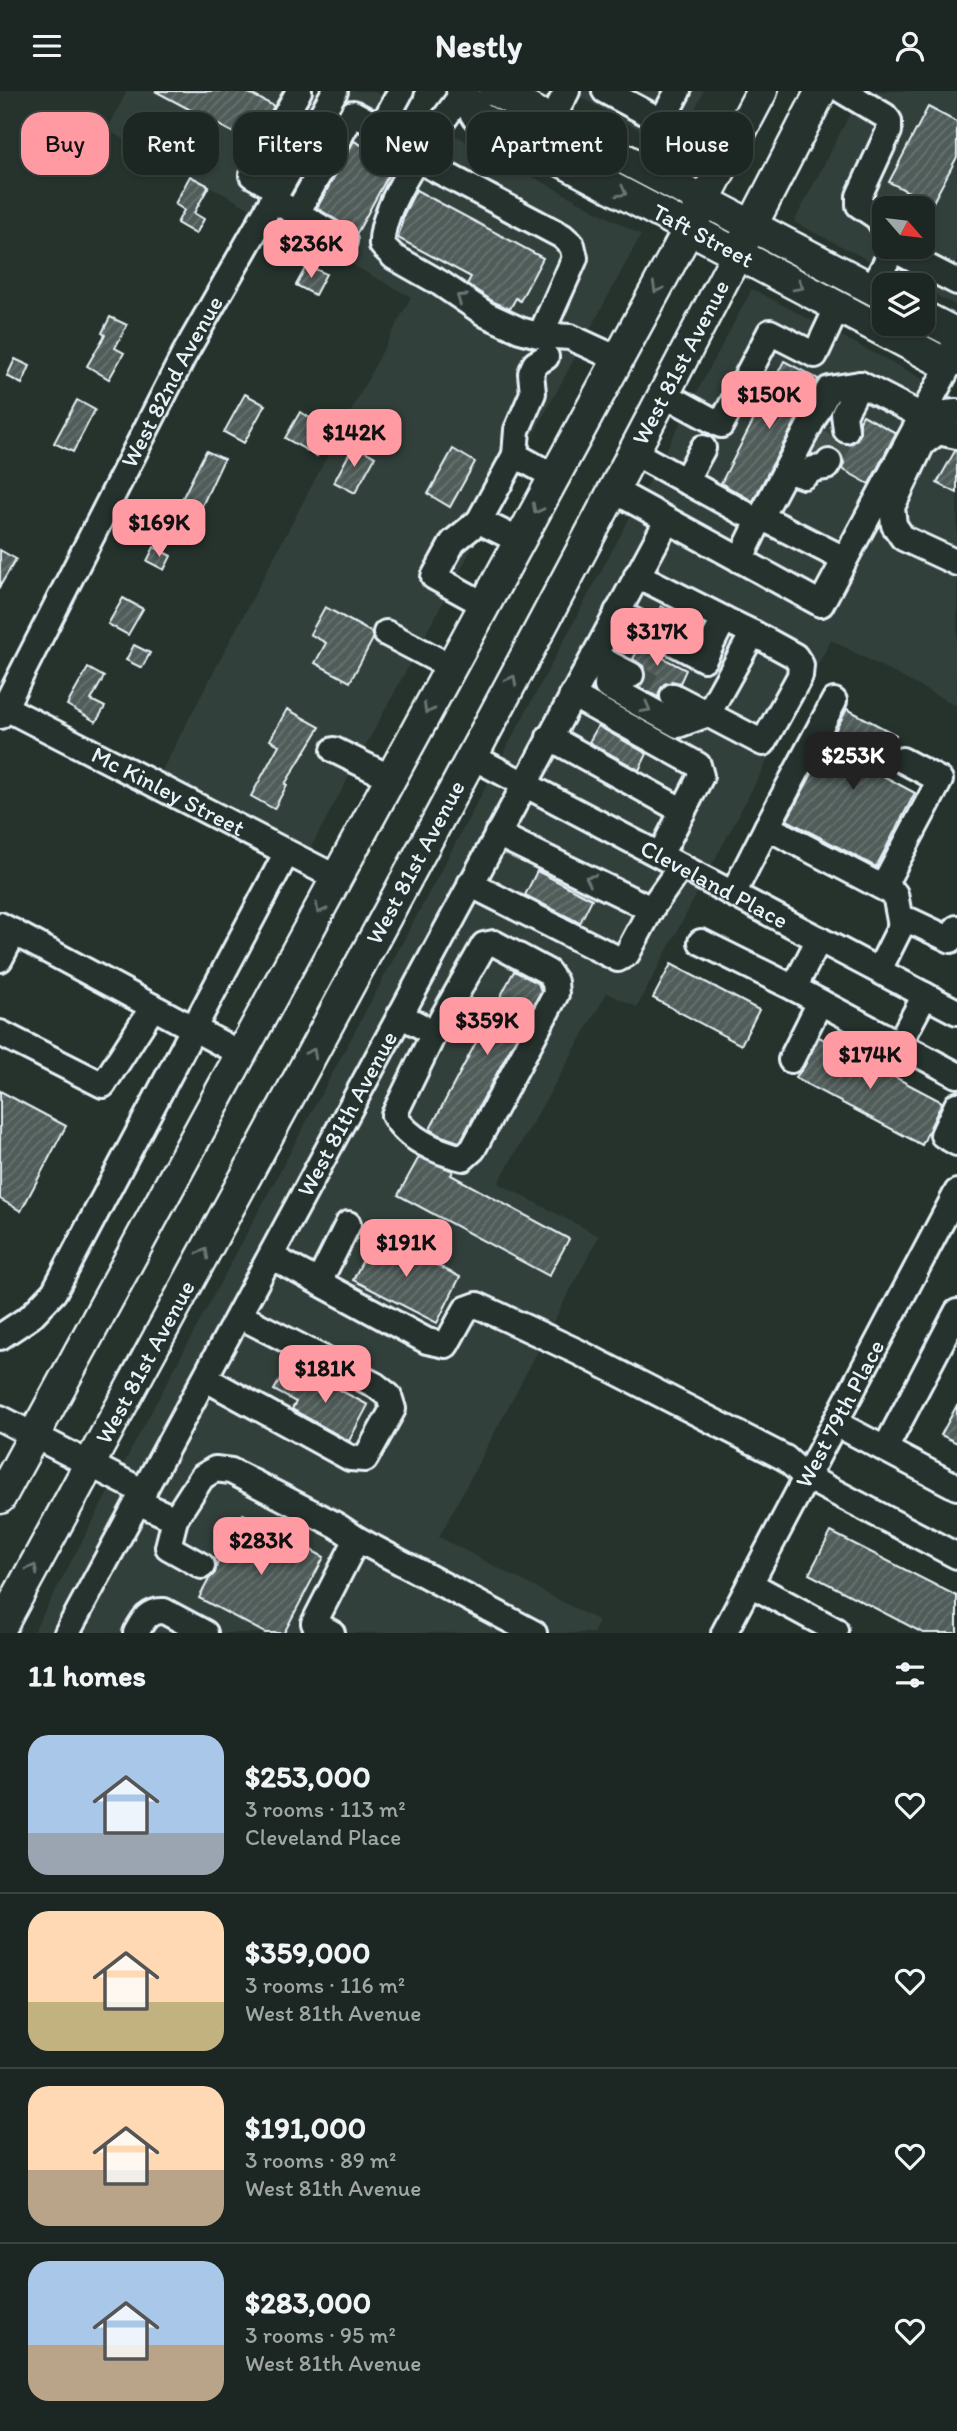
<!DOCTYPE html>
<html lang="en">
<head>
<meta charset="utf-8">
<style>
  :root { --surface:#1c2622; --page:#252e2a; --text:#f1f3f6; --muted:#a0a5a5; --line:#3a4340; --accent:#ff9aa2 }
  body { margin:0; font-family:Itim,sans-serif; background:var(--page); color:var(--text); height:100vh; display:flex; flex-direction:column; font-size:26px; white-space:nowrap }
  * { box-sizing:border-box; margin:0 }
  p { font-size:23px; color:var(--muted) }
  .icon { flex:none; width:38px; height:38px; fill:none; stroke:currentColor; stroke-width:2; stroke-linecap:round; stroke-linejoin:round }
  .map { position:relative; height:1542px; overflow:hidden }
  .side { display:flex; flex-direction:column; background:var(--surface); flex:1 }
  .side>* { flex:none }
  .guide { position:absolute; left:21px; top:21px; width:915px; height:63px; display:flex; gap:14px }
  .needle { width:46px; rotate:118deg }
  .tools { position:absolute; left:872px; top:105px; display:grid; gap:14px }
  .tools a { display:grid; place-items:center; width:63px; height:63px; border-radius:14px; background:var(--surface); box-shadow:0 2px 5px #0004,0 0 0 2px var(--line); font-size:35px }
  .price { position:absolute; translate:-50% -60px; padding:0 16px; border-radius:14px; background:var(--accent); color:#111; font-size:23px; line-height:46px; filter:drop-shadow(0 2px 4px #0008) }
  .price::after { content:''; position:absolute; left:50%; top:42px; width:21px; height:16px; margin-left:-10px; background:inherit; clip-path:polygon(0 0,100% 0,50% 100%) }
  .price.on { background:#222; color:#fff }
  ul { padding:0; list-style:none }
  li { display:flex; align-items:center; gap:21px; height:175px; padding:0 28px }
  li+li { border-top:2px solid var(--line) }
  li span { display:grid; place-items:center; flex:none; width:196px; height:140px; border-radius:21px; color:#555 }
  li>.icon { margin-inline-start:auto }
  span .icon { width:84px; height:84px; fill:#fffc; stroke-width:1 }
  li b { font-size:30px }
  h2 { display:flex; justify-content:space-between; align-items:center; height:84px; padding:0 28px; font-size:30px }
  .tag { padding:0 24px; border-radius:21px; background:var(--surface); box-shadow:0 2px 5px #0004,0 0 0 2px var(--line); font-size:24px; line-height:63px }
  .tag.on { background:var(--accent); color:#111 }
  header { display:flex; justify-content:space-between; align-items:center; height:91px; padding:0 28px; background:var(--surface); font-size:32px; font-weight:700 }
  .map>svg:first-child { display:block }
  .built { fill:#333f3a; fill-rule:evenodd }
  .building { fill:url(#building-hatch); stroke:#e8f1f8; stroke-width:2 }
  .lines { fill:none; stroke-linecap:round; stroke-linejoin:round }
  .minor-tunnel { stroke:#43504b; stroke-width:24; stroke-dasharray:24 12; stroke-linecap:butt }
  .minor-casing { stroke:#e8f1f8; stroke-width:30 }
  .major-casing { stroke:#e8f1f8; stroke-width:35 }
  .minor { stroke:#26332d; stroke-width:24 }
  .major { stroke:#26332d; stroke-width:30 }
  .oneway { stroke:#6a7674 }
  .labels { text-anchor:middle; stroke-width:5; stroke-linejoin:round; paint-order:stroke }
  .street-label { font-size:24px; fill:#e8f1f8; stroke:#26332d }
</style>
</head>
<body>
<header><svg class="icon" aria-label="menu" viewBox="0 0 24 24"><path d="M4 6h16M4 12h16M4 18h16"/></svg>Nestly<svg class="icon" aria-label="person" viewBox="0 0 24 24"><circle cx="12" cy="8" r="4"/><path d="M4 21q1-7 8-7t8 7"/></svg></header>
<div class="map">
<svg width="957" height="1542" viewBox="0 0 957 1542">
  <defs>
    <pattern id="building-hatch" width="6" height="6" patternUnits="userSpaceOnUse" patternTransform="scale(1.75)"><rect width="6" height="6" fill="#505c59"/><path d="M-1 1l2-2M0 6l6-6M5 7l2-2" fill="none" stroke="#697472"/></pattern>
  </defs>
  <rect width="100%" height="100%" fill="#26332d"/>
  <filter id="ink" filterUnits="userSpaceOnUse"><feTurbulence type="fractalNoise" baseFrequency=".0143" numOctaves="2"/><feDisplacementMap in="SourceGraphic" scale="14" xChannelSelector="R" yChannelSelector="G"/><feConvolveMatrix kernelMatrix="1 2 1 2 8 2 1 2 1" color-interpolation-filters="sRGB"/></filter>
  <g filter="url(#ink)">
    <g class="built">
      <path d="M 127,0 L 373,0 L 641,144 L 311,756 L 160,683 L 411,206 L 107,39 Z"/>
      <path d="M 570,0 L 704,0 L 674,58 Z"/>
      <path d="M 862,0 L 957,0 L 957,215 L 922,197 L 922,194 L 917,194 L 794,131 ZM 884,117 L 922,117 L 922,156 L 884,156 Z"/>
      <path d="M 752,198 L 957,306 L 957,615 L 831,549 L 637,916 L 607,902 L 498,1092 L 599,1145 L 439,1446 L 599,1530 L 593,1542 L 33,1542 Z"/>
    </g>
    <g class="building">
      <path d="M 155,0 L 245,0 L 274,15 L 260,40 L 247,34 L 241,46 Z"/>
      <path d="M 928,16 L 957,31 L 957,66 L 932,113 L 889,91 Z"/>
      <path d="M 354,50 L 395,72 L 357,142 L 317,117 Z"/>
      <path d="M 190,85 L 209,95 L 194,122 L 204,128 L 196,143 L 177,132 L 184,119 L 175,113 Z"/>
      <path d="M 416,99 L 543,167 L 520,210 L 516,207 L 510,218 L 494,211 L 467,193 L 471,186 L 398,147 L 404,123 Z"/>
      <path d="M 307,174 L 326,183 L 315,204 L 296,194 Z"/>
      <path d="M 110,226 L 127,234 L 115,257 L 124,262 L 109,288 L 87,275 L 105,244 L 102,242 Z"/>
      <path d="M 15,268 L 30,275 L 22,293 L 7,285 Z"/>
      <path d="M 784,270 L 818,288 L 753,410 L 721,392 Z"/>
      <path d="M 245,303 L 265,314 L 244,352 L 224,341 Z"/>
      <path d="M 77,309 L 95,319 L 73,361 L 54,352 Z"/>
      <path d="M 300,321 L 317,331 L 311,342 L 326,350 L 317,365 L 285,347 Z"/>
      <path d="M 863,324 L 896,342 L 869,393 L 842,378 L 844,372 L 842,364 L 836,358 L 829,356 L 817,362 L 812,362 L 823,342 L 847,355 L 854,351 L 860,344 L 860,330 Z"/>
      <path d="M 354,354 L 375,366 L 355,402 L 334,391 Z"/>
      <path d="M 453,358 L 475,371 L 450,416 L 428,403 Z"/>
      <path d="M 957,359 L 957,402 L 937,392 L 955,360 Z"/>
      <path d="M 206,360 L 224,368 L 201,417 L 182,408 Z"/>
      <path d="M 154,456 L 171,465 L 164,479 L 147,470 Z"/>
      <path d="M 0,459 L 16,468 L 0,495 Z"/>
      <path d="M 123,507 L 143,518 L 128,544 L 108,533 Z"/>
      <path d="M 661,515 L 684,528 L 679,538 L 671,536 L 664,539 L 662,531 L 656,525 Z"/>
      <path d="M 325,516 L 371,541 L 373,548 L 350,591 L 315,572 L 326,552 L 310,543 Z"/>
      <path d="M 657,550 L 659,558 L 665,564 L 663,567 L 686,579 L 680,592 L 672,590 L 664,593 L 660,599 L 658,606 L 640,596 L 644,590 L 646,583 L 643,575 L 633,568 L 642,551 L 650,553 Z"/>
      <path d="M 134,554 L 150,562 L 142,577 L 126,569 Z"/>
      <path d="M 88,577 L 104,586 L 91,609 L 105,616 L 96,631 L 67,614 Z"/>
      <path d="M 287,618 L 320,636 L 285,693 L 287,694 L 274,718 L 251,705 L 279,654 L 270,649 Z"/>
      <path d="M 847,618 L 896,644 L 876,681 L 915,702 L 876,776 L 787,729 Z"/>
      <path d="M 598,635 L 647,663 L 639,679 L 589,651 Z"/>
      <path d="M 537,780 L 592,808 L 580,832 L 525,804 Z"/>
      <path d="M 671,873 L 759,919 L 741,954 L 653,907 Z"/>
      <path d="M 514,880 L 538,892 L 541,900 L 461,1049 L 459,1051 L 439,1044 L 430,1038 Z"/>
      <path d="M 819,946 L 942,1011 L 922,1054 L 795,987 L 804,976 Z"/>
      <path d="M 0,1000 L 66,1035 L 21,1120 L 0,1108 Z"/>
      <path d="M 419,1066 L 453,1080 L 451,1084 L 569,1148 L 549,1185 L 398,1104 Z"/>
      <path d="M 376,1143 L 460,1186 L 437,1232 L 353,1189 Z"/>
      <path d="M 310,1283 L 368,1314 L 349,1350 L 292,1318 L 296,1311 L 274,1299 L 282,1285 L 302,1296 Z"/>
      <path d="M 957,1314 L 957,1352 L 941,1344 Z"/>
      <path d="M 243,1423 L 324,1466 L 284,1542 L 265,1542 L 199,1507 L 209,1488 L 215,1482 L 217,1473 Z"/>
      <path d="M 831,1441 L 957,1505 L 957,1542 L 923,1542 L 809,1483 Z"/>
    </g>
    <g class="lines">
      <g class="minor-tunnel">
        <path d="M 813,362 L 830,330"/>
        <path d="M 829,371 L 846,339"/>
        <path d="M 631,584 L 673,605"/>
      </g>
      <defs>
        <g id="minor">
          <path d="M 605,0 L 656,27 L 661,27 L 665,24 L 678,0"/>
          <path d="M 843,0 L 885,25 L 889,30 L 889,40 L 859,105 L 859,114 L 877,126 L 884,137"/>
          <path d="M 464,1 C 439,34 379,114 382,154 L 394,166 L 440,192 L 487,224 L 520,239 L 538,244 L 570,246 L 618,268"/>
          <path d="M 551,30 L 567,0"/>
          <path d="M 418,69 L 562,145 L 572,154 L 575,167 L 541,243"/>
          <path d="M 278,99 L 252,84 L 299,0"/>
          <path d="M 272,109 L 297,122 L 353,22 L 381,37 L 401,0"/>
          <path d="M 297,122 L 344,150"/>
          <path d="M 872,198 L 893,158 L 957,191"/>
          <path d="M 664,303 L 721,334 L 770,241 L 815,264 L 838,215"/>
          <path d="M 846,339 L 844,323 L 860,293"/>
          <path d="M 957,345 L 938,341 L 922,353 L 892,416 L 894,434 L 903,447 L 957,472"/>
          <path d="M 924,350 C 931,334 937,320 957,321"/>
          <path d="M 633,361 L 744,422"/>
          <path d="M 515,364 L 517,339 L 533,302 L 531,282 L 535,273 L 546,266"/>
          <path d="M 786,379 L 804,385 L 813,378 L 826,376 L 829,371"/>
          <path d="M 685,390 L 703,357"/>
          <path d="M 613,399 L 821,513 L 952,269"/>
          <path d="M 479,430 L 453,451 L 434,486 L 485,514"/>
          <path d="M 520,450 L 479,430 L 515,364 L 555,386"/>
          <path d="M 844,468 L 761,426 L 829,298 L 860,293 L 922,325"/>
          <path d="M 740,469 L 761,426"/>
          <path d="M 637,484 L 724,528"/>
          <path d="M 617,521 L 649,538"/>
          <path d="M 386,542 L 451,576"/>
          <path d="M 594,565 L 631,584"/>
          <path d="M 608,572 L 607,595 L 678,634 L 708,623 L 753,542 L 724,528 L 704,568 L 672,551"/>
          <path d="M 572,604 L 698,674 L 701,685 L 660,764"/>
          <path d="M 673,605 L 763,652 L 800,585 L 801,574 L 795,565 L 753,542"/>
          <path id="s1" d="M 0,614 L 337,787"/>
          <path id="s2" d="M 0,625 L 184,264 L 335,0"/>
          <path d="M 549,646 L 683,720"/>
          <path d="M 334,659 L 391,687"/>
          <path id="s3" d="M 471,665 L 957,921"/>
          <path d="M 767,736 L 834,610"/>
          <path d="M 497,743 L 651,818"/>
          <path d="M 470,793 L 618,868 L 627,863 L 651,818 L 681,775"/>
          <path d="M 883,796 L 940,689 L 902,669"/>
          <path d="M 733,803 L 767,736 L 895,803 L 901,835"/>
          <path d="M 0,834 L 241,963"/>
          <path d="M 701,851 L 794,897 L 819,848"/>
          <path d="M 0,868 L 14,841"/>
          <path d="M 879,879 L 901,835 L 911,830 L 951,849 L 957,837"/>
          <path d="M 794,897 L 957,984"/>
          <path d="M 400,924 L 434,942 L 394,1024 C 407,1048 437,1061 463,1067 L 473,1058 L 556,903 L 555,891 L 548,881 L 494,852 L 484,854 L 434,942"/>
          <path d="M 0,942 L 103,994 L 153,916"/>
          <path d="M 899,953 L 925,904"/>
          <path d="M 791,969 L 820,911"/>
          <path d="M 957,1014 L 943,1044 L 957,1052"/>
          <path d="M 272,1166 L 427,1250 L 446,1254 L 466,1218 L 477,1214 L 578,1261 L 785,1367 L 806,1386 L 957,1465"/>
          <path d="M 319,1191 L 348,1133"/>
          <path d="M 0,1246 L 30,1226 L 54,1201 L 286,763"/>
          <path d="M 206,1288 L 350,1367 L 365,1368 L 393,1318 L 389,1305 L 375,1294 L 240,1225"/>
          <path d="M 0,1327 L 144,1401"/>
          <path d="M 835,1332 L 957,1396"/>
          <path d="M 885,1358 L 957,1221"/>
          <path d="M 138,1411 L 175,1428 L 202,1386 L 215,1378 L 231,1380 L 336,1434 L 357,1448 L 314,1532 L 332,1542"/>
          <path d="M 175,1428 L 168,1456 L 202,1475"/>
          <path d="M 357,1448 L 534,1542"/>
          <path d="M 750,1493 L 835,1539"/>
          <path id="s4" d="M 67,1542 L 667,430"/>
          <path d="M 136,1542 C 143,1529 148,1519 164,1520 L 205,1542"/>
          <path id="s5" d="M 724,1542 L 957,1101"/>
        </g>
        <g id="major">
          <path id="s6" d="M 462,0 L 478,26 L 937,268 L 957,269"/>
          <path d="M 495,0 L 884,204"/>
          <path d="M 922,225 L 951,240 L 957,248"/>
          <path d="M 0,1407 L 704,110 L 762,0"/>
          <path id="s7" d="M 0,1538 C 277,1028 556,518 821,0"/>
        </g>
      </defs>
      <use href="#minor" class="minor-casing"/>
      <use href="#major" class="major-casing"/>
      <use href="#minor" class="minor"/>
      <use href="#major" class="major"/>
    </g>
    <defs><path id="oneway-chevron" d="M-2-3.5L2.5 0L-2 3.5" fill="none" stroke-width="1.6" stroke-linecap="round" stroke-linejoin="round" transform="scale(1.75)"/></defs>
    <g class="oneway">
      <use href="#oneway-chevron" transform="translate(622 101) rotate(28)"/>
      <use href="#oneway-chevron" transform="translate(799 195) rotate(28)"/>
      <use href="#oneway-chevron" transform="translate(657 197) rotate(119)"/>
      <use href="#oneway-chevron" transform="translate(461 207) rotate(-145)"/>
      <use href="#oneway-chevron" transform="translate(537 418) rotate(118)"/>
      <use href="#oneway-chevron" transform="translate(512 589) rotate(-62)"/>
      <use href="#oneway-chevron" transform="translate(646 617) rotate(29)"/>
      <use href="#oneway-chevron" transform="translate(428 618) rotate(119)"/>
      <use href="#oneway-chevron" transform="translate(590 788) rotate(-154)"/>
      <use href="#oneway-chevron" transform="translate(320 818) rotate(118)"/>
      <use href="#oneway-chevron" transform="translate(312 962) rotate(-62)"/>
      <use href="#oneway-chevron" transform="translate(204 1162) rotate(-62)"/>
      <use href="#oneway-chevron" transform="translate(33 1478) rotate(-62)"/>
    </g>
  </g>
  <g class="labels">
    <g class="street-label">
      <text dy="8" stroke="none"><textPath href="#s6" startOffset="285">Taft Street</textPath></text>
      <text dy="8" stroke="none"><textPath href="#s7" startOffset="1438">West 81st Avenue</textPath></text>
      <text dy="8" stroke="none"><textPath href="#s2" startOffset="376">West 82nd Avenue</textPath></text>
      <text dy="8" stroke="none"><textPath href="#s1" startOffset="189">Mc Kinley Street</textPath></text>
      <text dy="8" stroke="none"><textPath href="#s7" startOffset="872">West 81st Avenue</textPath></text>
      <text dy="8" stroke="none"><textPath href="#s3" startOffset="275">Cleveland Place</textPath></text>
      <text dy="8" stroke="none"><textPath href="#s4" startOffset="590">West 81th Avenue</textPath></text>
      <text dy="8" stroke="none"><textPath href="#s7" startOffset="304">West 81st Avenue</textPath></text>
      <text dy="8" stroke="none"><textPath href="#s5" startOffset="248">West 79th Place</textPath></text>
    </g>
  </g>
</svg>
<div class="tools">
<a><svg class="needle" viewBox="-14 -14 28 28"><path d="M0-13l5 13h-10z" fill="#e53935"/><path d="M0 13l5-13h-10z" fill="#a0a5a5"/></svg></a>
<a><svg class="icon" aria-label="layers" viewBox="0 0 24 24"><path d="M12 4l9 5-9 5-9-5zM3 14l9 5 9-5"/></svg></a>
</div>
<b class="price" style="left:311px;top:189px">$236K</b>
<b class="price" style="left:769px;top:340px">$150K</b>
<b class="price" style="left:354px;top:378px">$142K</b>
<b class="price" style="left:159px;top:468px">$169K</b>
<b class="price" style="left:657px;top:577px">$317K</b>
<b class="price on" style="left:853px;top:701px">$253K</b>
<b class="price" style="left:487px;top:966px">$359K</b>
<b class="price" style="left:870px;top:1000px">$174K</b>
<b class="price" style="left:406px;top:1188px">$191K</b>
<b class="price" style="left:325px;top:1314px">$181K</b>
<b class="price" style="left:261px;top:1486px">$283K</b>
<div class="guide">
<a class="tag on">Buy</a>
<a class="tag">Rent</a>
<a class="tag">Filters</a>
<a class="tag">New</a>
<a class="tag">Apartment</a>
<a class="tag">House</a>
</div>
</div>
<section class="side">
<h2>11 homes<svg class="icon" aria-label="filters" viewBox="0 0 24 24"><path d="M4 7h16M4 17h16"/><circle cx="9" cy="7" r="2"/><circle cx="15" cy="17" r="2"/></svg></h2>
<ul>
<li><span style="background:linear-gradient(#a9c7e8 70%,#9aa5b1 0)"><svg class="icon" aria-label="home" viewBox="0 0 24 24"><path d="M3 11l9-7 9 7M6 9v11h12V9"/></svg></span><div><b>$253,000</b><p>3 rooms · 113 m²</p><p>Cleveland Place</p></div><svg class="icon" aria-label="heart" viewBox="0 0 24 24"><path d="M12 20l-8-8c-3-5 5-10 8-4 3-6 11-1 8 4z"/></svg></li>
<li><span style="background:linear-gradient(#ffd9b3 65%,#c2b280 0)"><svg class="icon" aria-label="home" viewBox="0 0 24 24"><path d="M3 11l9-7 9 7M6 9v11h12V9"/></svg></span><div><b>$359,000</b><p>3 rooms · 116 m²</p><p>West 81th Avenue</p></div><svg class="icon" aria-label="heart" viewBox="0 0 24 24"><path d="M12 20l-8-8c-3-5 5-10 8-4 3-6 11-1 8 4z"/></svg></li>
<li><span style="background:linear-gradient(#ffd9b3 60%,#b9a48a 0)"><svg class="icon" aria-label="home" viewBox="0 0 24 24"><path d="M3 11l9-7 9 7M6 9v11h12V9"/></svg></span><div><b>$191,000</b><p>3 rooms · 89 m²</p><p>West 81th Avenue</p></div><svg class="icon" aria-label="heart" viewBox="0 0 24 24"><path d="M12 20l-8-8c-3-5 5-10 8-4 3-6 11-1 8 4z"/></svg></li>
<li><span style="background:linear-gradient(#a9c7e8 60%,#b9a48a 0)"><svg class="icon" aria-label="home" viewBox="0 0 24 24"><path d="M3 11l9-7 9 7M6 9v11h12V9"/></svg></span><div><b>$283,000</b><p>3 rooms · 95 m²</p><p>West 81th Avenue</p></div><svg class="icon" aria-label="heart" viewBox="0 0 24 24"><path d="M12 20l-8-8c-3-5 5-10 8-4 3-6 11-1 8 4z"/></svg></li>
</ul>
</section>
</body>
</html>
